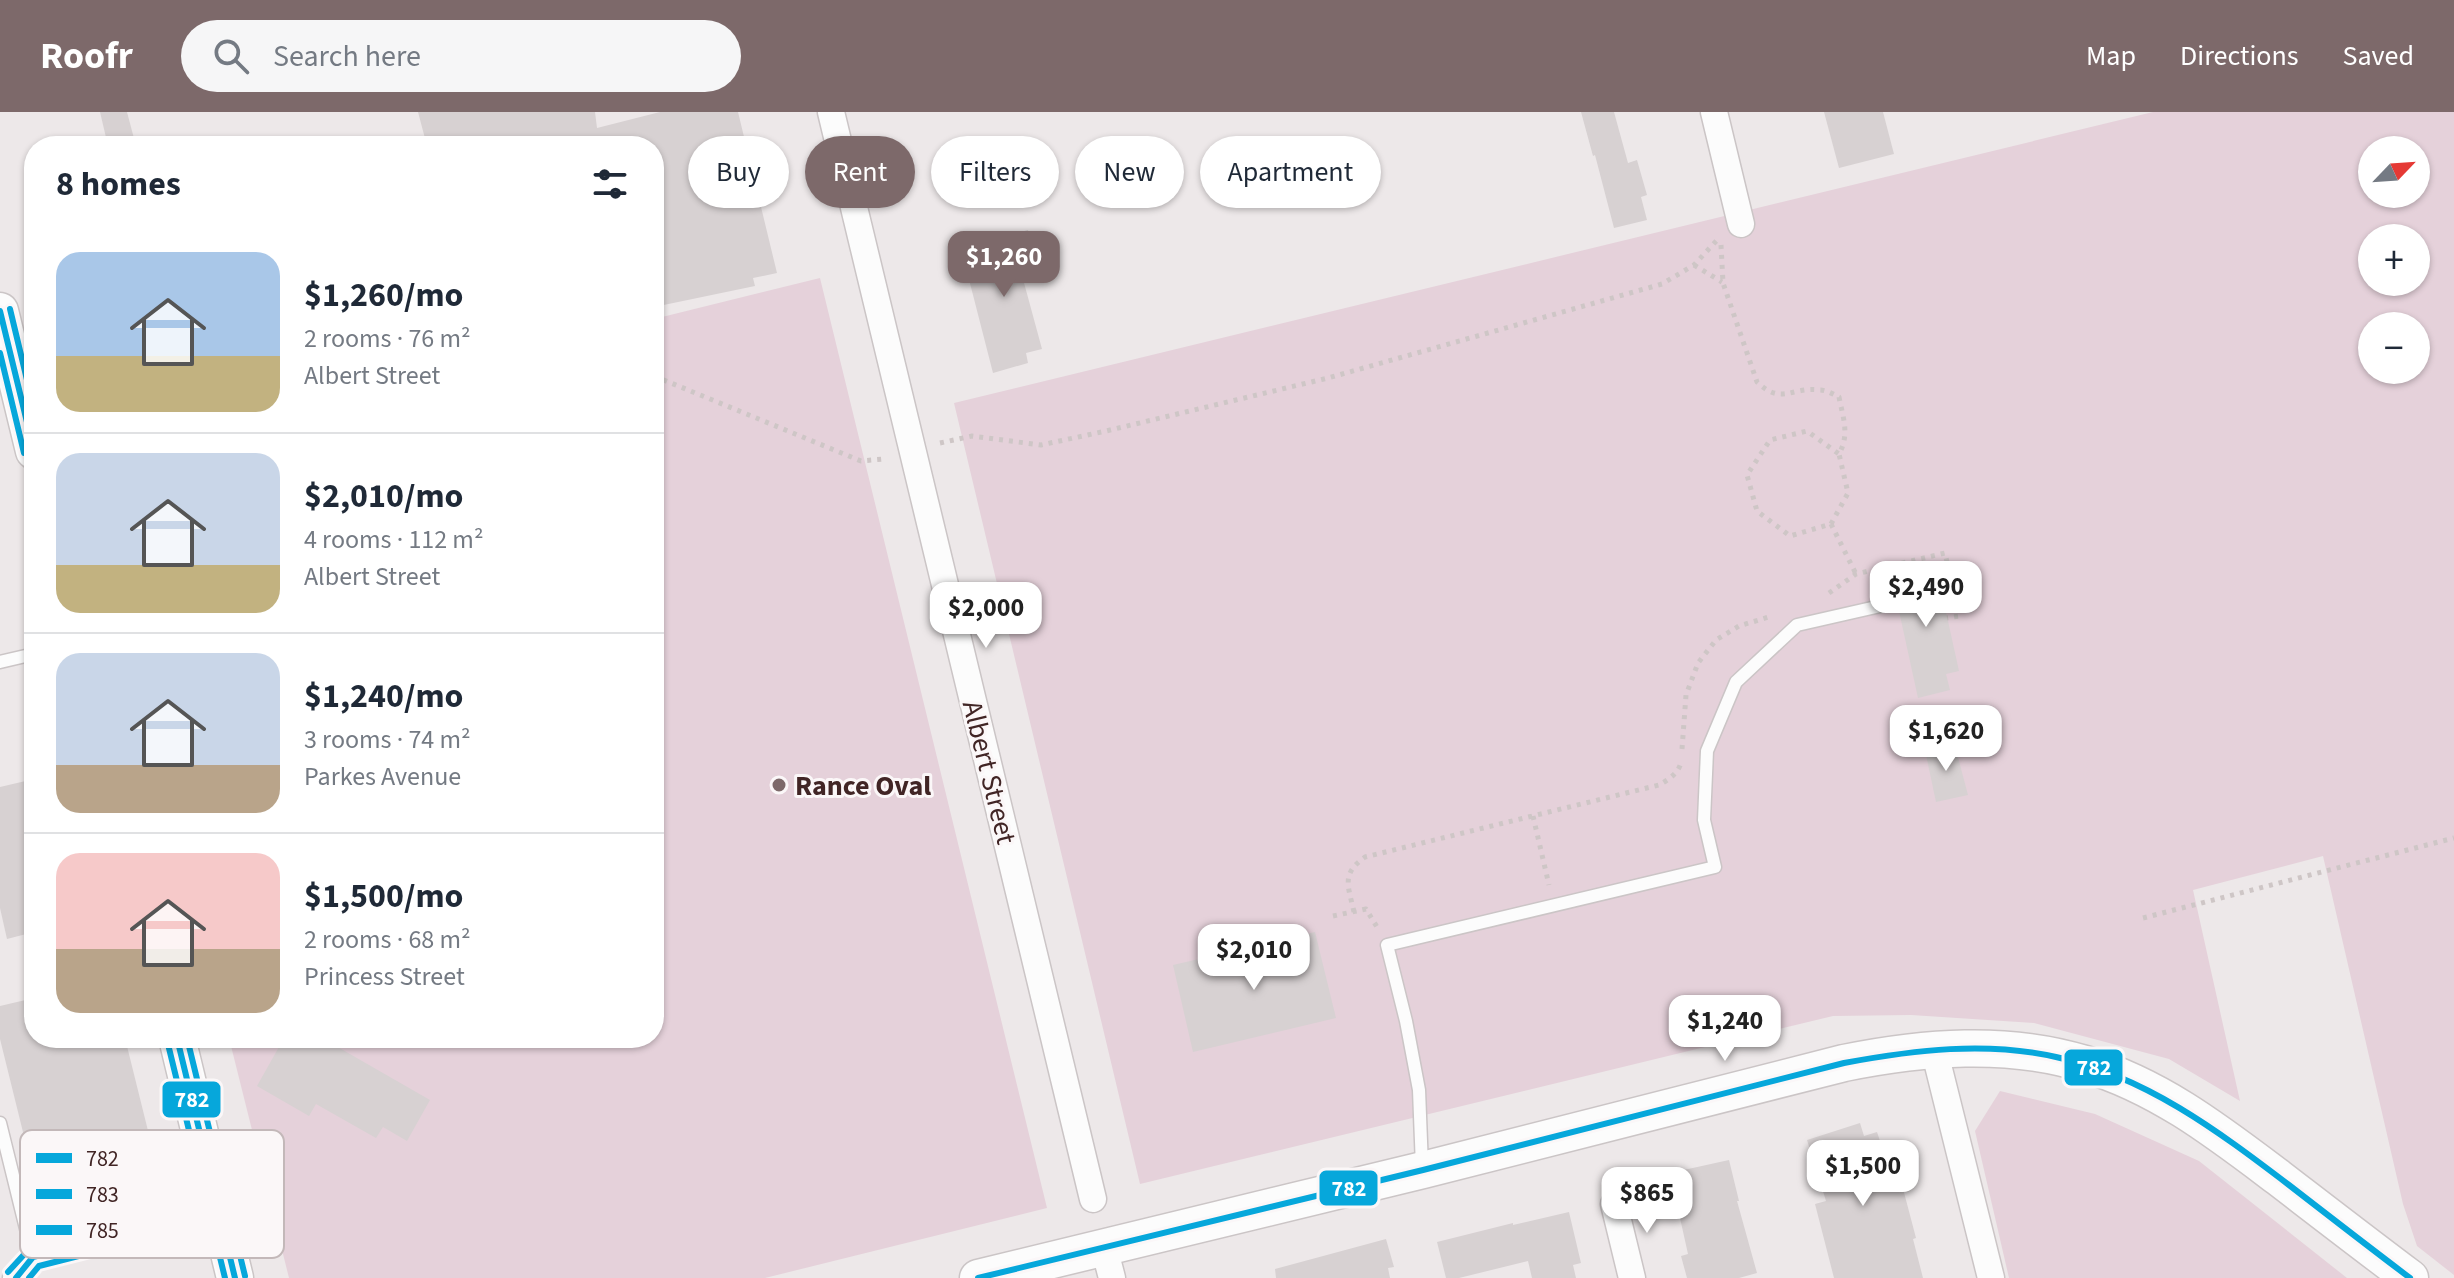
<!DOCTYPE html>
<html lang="en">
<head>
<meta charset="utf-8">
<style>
  :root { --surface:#fff; --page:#f6f6f7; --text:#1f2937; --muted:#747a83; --line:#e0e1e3; --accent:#7d696a }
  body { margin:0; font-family:"Source Sans 3",sans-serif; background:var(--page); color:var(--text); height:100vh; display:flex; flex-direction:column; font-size:30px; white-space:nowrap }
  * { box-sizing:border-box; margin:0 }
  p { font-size:26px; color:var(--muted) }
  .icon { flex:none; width:44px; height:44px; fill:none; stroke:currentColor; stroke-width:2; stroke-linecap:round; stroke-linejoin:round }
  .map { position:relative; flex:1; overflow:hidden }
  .details { position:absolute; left:24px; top:24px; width:640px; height:912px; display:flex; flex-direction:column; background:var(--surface); border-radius:32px; box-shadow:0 2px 6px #0004 }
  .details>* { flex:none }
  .top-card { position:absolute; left:688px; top:24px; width:760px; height:72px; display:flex; gap:16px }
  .needle { width:52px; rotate:65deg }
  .controls { position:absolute; left:2358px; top:24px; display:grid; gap:16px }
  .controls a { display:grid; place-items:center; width:72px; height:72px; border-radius:50%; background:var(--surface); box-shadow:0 2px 6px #0004; font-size:40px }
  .price { position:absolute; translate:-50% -68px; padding:0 18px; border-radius:16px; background:#fff; color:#222; font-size:26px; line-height:52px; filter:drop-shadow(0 2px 4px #0008) }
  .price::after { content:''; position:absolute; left:50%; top:48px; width:24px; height:18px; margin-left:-12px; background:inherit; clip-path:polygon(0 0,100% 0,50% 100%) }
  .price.active { background:var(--accent); color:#fff }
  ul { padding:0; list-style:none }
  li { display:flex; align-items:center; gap:24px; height:200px; padding:0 32px }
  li+li { border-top:2px solid var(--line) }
  li span { display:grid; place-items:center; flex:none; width:224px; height:160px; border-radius:24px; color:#555 }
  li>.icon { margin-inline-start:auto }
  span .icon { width:96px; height:96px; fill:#fffc; stroke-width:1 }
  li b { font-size:34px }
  h2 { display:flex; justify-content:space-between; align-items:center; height:96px; padding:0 32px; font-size:34px }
  .pill { padding:0 28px; border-radius:36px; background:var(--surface); box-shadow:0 2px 6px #0004; font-size:28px; line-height:72px }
  .pill.active { background:var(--accent); color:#fff }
  header { display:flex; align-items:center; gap:48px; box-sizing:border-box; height:112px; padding:0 40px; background:var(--accent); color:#fff }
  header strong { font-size:38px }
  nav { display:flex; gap:44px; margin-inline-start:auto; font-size:28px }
  .search { width:560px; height:72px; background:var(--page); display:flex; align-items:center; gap:20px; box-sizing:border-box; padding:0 28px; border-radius:44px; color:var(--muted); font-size:30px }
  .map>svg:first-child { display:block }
  .green { fill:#e5d1da; fill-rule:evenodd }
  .building { fill:#d7d1d2 }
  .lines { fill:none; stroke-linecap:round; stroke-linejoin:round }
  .lane-casing { stroke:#cbc5c6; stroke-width:15 }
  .street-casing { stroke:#cbc5c6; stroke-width:29 }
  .secondary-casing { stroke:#cbc5c6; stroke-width:39 }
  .path { stroke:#cec6c6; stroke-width:5; stroke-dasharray:4 6; stroke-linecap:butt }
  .lane { stroke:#fcfcfc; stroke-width:12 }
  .street { stroke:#fcfcfc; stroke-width:26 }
  .secondary { stroke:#fcfcfc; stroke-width:36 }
  .bus-1-casing { stroke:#fbf7f8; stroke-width:12 }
  .bus-2-casing { stroke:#fbf7f8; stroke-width:12 }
  .bus-3-casing { stroke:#fbf7f8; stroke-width:12 }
  .bus-1 { stroke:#06a7db; stroke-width:6 }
  .bus-2 { stroke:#06a7db; stroke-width:6 }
  .bus-3 { stroke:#06a7db; stroke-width:6 }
  .poi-dot { fill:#7d696a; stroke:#fbf7f8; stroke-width:3 }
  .labels { text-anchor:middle; stroke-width:6; stroke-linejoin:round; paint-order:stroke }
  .street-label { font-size:28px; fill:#412525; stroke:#fbf7f8 }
  .poi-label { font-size:28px; font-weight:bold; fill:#412525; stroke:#fbf7f8; text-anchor:start }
  .key { fill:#fbf7f8; stroke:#c3b8b9; stroke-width:2 }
  .key-label { font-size:22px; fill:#412525 }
  .line-badge { stroke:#fbf7f8; stroke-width:3 }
  .badge-label { font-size:22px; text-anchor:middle; font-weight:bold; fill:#fff }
</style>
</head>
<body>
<header>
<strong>Roofr</strong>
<div class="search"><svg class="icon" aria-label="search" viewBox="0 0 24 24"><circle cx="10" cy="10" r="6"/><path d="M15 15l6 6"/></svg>Search here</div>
<nav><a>Map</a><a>Directions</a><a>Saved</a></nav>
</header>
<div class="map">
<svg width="2454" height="1166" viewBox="0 0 2454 1166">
  <rect width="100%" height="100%" fill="#ede8e9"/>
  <g class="green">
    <path d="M 2153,0 L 2454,0 L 2454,1163 L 2417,1134 L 2403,1092 L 2323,744 L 2193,778 L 2240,989 L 2169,947 L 2034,911 L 1911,903 L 1833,904 L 1140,1072 L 954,291 ZM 2372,38 L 2416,38 L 2416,82 L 2372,82 ZM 2372,126 L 2416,126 L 2416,170 L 2372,170 ZM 2372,214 L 2416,214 L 2416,258 L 2372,258 Z"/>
    <path d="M 820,166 L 1047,1096 L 765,1166 L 289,1166 L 229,926 L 654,926 L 654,207 Z"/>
    <path d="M 2000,979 L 2095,1002 L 2199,1049 L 2347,1166 L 2009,1166 L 1975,1019 Z"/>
  </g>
  <g class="building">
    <path d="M 100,0 L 127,0 L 136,34 L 108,34 Z"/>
    <path d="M 418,0 L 595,0 L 597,16 L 660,0 L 738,0 L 777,161 L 753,166 L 755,174 L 654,195 L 654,34 L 427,34 Z"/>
    <path d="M 1581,0 L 1614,0 L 1628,51 L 1637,48 L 1647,83 L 1641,85 L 1647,108 L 1614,116 L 1595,43 L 1593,44 Z"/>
    <path d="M 1824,0 L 1883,0 L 1894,42 L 1839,56 Z"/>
    <path d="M 1028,118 L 1037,152 L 1020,156 L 1042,237 L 1026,241 L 1028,251 L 993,261 L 963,144 L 982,139 L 980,131 Z"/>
    <path d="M 1935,450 L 1959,559 L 1946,562 L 1950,578 L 1918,586 L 1899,499 L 1905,496 L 1907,489 L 1904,483 L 1896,481 L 1891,461 Z"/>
    <path d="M 1954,630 L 1968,683 L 1936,690 L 1925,638 Z"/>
    <path d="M 34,667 L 34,820 L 7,827 L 0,796 L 0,675 Z"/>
    <path d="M 1315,820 L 1336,906 L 1193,940 L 1173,853 Z"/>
    <path d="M 34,886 L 34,926 L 125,926 L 155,1047 L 140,1069 L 41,1093 L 0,927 L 0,894 Z"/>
    <path d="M 284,926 L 322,926 L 430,988 L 407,1029 L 383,1015 L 376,1026 L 316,992 L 309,1004 L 257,974 Z"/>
    <path d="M 1860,1011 L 1864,1024 L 1877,1020 L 1894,1071 L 1901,1069 L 1916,1126 L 1913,1127 L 1923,1166 L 1834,1166 L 1815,1092 L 1826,1089 L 1807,1028 Z"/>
    <path d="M 1729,1048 L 1739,1089 L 1737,1089 L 1757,1161 L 1739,1166 L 1687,1166 L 1681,1144 L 1688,1142 L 1670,1061 Z"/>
    <path d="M 1569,1100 L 1581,1151 L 1573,1153 L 1576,1166 L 1532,1166 L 1528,1149 L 1459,1166 L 1446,1166 L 1437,1130 L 1513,1111 L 1513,1113 Z"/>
    <path d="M 1386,1127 L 1394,1155 L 1388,1156 L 1390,1166 L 1276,1166 L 1275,1157 Z"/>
  </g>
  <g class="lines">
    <defs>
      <g id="lane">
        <path d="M 0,550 L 34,542"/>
        <path d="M 0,1011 L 33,1145"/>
        <path d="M 1422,1055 L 1419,978 L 1406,909 L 1387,833 L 1715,755 L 1704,708 L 1707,639 L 1736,570 L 1797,513 L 1898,490"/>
      </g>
      <g id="street">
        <path d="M 831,0 L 1093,1087"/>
        <path d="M 1714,0 L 1741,112"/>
        <path d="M 1934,937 L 1991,1166"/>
        <path d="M 1614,1092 L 1632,1166"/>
        <path d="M 1104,1135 L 1112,1166"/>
        <path d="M 16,1166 L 33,1145 L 219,1098"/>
      </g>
      <g id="secondary">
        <path d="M 0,199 L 34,339"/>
        <path d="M 177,926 L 235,1166"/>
        <path d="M 978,1166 L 1423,1058 L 1844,951 C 1923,935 2007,928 2085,952 C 2159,974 2218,1020 2279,1066 C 2322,1099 2366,1133 2410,1166"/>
      </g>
    </defs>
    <use href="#lane" class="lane-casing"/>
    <use href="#street" class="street-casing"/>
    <use href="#secondary" class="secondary-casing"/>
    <g class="path">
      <path d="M 1721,133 L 1723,171 L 1757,270 C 1782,294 1792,274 1820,278 C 1826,278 1833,282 1839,285 C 1843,306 1850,322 1839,342 L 1848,381 L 1831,412 L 1790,424 L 1757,399 L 1747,363 L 1770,328 L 1807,319 L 1839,342"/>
      <path d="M 1694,153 L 1722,170"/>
      <path d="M 654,264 L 861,349 L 884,347"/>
      <path d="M 940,331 L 972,324 L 1041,333 L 1106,319 L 1328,266 L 1662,172 L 1694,153 L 1719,126"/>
      <path d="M 1831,412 L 1856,462"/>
      <path d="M 1829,481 L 1856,462 L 1945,441 L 1959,504 L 1947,506"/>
      <path d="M 1682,637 L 1686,583 L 1698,551 L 1716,528 L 1739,514 L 1772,504"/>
      <path d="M 1533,704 L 1549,773"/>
      <path d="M 1354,800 C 1348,773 1341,762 1365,745 L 1659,673 C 1668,668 1679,661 1681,650"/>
      <path d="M 1333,804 L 1366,797 L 1377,815"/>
      <path d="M 2143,806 L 2454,726"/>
    </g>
    <use href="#lane" class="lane"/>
    <use href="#street" class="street"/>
    <use href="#secondary" class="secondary"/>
    <defs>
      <g id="bus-1">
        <path d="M 0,199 L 34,339"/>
        <path d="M 177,926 L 235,1166"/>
        <path d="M 16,1166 L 33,1145 L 219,1098"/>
        <path d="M 978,1166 L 1423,1058 L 1844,951 C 1914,938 1986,929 2056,945 C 2145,964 2218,1019 2289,1073 C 2329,1104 2369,1135 2410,1166"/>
      </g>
      <g id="bus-2">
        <path d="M 0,241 L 24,341"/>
        <path d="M 167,928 L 225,1166"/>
        <path d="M 29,1166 L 39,1154 L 221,1108"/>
      </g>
      <g id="bus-3">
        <path d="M 10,197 L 34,297"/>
        <path d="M 187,926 L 245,1164"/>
        <path d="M 8,1160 L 30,1136 L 217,1088"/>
      </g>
    </defs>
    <use href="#bus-1" class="bus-1-casing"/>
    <use href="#bus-2" class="bus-2-casing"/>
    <use href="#bus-3" class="bus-3-casing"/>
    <use href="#bus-1" class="bus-1"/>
    <use href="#bus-2" class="bus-2"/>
    <use href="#bus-3" class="bus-3"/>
  </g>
  <circle class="poi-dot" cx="779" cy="673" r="8"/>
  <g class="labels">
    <g class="street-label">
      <text transform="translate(990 660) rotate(76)" y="10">Albert Street</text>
    </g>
    <g class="poi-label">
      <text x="795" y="683">Rance Oval</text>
    </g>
  </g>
  <rect x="20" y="1018" width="264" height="128" rx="12" class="key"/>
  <rect x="36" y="1041" width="36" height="10" fill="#06a7db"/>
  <rect x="36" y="1077" width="36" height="10" fill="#06a7db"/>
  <rect x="36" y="1113" width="36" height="10" fill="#06a7db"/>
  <g class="key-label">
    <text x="86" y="1054">782</text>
    <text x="86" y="1090">783</text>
    <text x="86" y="1126">785</text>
  </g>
  <g class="line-badge">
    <rect x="2063" y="936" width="61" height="39" rx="8" fill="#06a7db"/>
    <rect x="161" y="968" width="61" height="39" rx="8" fill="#06a7db"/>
    <rect x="1318" y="1057" width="61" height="38" rx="8" fill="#06a7db"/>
  </g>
  <g class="badge-label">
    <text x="2094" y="963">782</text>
    <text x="192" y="995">782</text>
    <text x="1349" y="1084">782</text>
  </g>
</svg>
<div class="controls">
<a><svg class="needle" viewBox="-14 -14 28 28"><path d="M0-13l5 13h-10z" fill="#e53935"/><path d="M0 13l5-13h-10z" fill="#747a83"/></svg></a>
<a>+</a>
<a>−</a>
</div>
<b class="price active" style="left:1004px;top:187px">$1,260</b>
<b class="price" style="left:1926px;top:517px">$2,490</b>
<b class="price" style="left:986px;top:538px">$2,000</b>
<b class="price" style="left:1946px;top:661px">$1,620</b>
<b class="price" style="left:1254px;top:880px">$2,010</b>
<b class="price" style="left:1725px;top:951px">$1,240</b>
<b class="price" style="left:1863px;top:1096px">$1,500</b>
<b class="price" style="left:1647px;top:1123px">$865</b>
<div class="top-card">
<a class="pill">Buy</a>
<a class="pill active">Rent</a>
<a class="pill">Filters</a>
<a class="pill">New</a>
<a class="pill">Apartment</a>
</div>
<section class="details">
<h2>8 homes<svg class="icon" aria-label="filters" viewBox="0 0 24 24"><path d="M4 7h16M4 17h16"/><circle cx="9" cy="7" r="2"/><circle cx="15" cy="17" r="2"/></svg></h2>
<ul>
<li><span style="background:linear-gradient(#a9c7e8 65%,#c2b280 0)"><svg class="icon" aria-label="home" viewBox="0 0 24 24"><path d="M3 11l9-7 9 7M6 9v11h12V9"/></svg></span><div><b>$1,260/mo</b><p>2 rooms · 76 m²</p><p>Albert Street</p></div></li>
<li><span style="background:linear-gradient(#c9d6e8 70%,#c2b280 0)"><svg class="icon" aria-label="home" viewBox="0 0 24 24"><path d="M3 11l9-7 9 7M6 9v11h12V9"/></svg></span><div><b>$2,010/mo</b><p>4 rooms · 112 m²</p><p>Albert Street</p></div></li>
<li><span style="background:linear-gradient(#c9d6e8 70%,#b9a48a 0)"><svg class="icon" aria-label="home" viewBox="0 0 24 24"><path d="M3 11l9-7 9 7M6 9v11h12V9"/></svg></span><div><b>$1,240/mo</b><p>3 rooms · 74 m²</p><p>Parkes Avenue</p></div></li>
<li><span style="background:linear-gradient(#f6c9c9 60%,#b9a48a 0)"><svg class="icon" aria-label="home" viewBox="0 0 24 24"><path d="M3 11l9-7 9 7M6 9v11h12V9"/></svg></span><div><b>$1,500/mo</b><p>2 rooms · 68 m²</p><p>Princess Street</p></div></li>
</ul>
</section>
</div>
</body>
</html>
